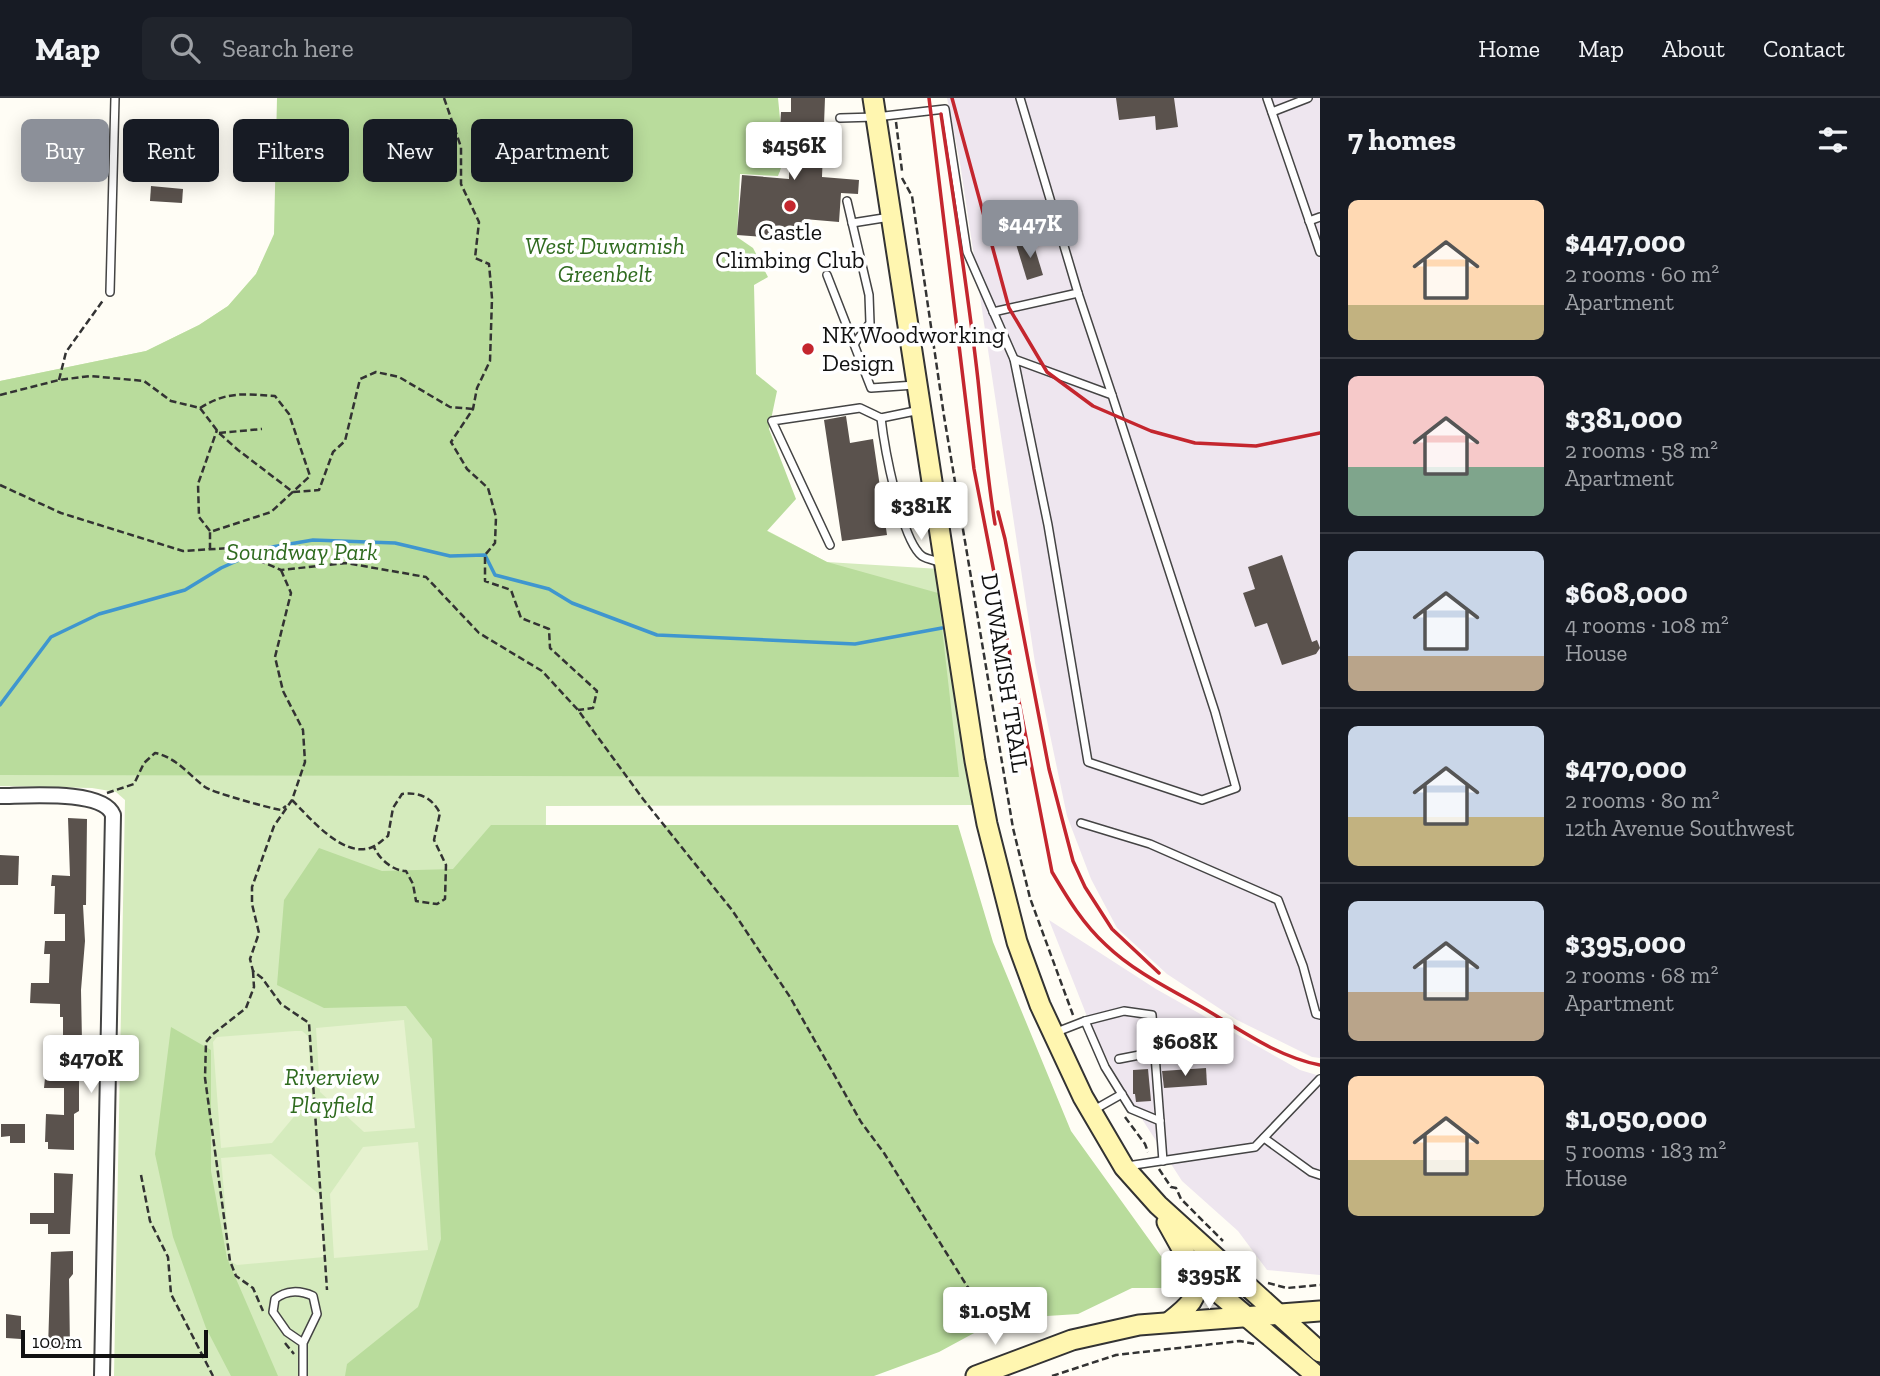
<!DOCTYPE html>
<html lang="en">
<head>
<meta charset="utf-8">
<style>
  :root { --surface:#171b24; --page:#20242c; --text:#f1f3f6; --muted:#9ea1a6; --line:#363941; --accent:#8c9099 }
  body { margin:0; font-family:"Zilla Slab",serif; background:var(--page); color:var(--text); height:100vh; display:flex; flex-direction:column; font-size:26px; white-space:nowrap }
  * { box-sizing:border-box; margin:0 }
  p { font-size:23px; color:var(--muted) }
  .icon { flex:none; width:38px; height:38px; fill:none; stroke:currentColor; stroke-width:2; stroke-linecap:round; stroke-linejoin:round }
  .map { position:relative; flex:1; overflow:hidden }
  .side { display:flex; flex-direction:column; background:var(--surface); width:560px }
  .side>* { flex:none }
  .guide { position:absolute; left:21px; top:21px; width:665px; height:63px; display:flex; gap:14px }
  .scale { position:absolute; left:21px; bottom:18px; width:187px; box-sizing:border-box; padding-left:7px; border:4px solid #111; border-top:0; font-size:19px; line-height:24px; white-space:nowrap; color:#111; -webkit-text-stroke:5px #fff; paint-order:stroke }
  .price { position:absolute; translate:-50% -60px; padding:0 16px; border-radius:7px; background:#fff; color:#222; font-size:23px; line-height:46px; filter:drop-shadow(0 2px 4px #0008) }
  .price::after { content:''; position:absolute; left:50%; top:42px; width:21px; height:16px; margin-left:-10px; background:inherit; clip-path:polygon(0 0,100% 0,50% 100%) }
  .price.current { background:var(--accent); color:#fff }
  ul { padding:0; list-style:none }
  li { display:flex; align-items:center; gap:21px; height:175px; padding:0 28px }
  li+li { border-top:2px solid var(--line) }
  li span { display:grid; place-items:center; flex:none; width:196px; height:140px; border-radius:10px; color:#555 }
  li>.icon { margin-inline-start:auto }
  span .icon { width:84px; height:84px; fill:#fffc; stroke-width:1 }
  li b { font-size:30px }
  h2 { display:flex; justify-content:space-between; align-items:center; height:84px; padding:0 28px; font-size:30px }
  .pill { padding:0 24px; border-radius:10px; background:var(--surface); box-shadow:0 4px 18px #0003; font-size:24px; line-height:63px }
  .pill.current { background:var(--accent); color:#fff }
  header { display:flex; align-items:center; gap:42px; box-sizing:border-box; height:98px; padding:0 35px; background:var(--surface); border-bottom:2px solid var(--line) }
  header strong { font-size:33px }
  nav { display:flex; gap:38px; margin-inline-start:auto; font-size:24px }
  .search { width:490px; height:63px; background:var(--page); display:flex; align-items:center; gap:18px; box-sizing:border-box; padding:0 24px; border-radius:10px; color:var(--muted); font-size:26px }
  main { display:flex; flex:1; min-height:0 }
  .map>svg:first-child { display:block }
  .industrial { fill:#eee6ef }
  .green { fill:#d5ebbd }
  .forest { fill:#b9dc9c }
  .pitch { fill:#e6f2cf }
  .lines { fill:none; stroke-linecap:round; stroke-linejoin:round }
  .stream { stroke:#3f96cf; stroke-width:3.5 }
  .building { fill:#5a524d }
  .service-casing { stroke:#444; stroke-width:10 }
  .minor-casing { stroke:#444; stroke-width:18 }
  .secondary-casing { stroke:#333; stroke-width:23 }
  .path { stroke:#333; stroke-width:2.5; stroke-dasharray:7 3.5; stroke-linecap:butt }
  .service { stroke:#fff; stroke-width:7 }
  .minor { stroke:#fff; stroke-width:14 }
  .secondary { stroke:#fff6b0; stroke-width:19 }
  .rail { stroke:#c4262e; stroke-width:3.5 }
  .poi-dot { fill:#c4262e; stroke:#fff; stroke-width:2.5 }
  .labels { text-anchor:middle; stroke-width:7; stroke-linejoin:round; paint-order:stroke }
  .poi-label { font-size:24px; fill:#111; stroke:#fff }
  .park-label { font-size:24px; font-style:italic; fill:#2f6b1f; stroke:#fff }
  .street-label { font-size:24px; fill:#111; stroke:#fff }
</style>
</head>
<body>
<header>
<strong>Map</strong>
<div class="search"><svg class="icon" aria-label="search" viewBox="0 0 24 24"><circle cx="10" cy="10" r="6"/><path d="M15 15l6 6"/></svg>Search here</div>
<nav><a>Home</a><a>Map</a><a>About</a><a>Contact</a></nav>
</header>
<main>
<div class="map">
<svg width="1320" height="1278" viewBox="0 0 1320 1278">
  <rect width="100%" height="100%" fill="#fffdf5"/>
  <g class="industrial">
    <path d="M 947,0 L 1320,0 L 1320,960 L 1312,959 L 1237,922 L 1167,876 L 1117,830 L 1091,781 L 1067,718 L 1035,565 L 960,65 Z"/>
    <path d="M 1049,822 L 1156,891 L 1300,972 L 1320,978 L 1320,1177 L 1267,1172 L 1238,1133 L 1182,1083 L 1122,990 L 1092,931 Z"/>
  </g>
  <path class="green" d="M 751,0 L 780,74 L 719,74 L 766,432 L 827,464 L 940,471 L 978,707 L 546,708 L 545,1013 L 495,1278 L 114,1278 L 125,702 L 116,694 L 92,690 L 0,688 L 0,283 L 146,253 L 199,227 L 228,208 L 256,176 L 262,163 Z"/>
  <g class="forest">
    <path d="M 277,0 L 778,0 L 784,62 L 778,78 L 740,76 L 737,139 L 753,150 L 768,179 L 754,187 L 756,276 L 777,293 L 769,331 L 796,401 L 767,433 L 827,464 L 938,495 L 959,679 L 0,677 L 0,283 L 146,253 L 199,227 L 228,208 L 256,176 L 274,136 Z"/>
    <path d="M 491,727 L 958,727 L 993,844 L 1071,1033 L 1184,1190 L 1132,1190 L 1078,1216 L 1000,1221 L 939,1254 L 874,1278 L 345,1278 L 347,1266 L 418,1209 L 441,1141 L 432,941 L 406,908 L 324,910 L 277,887 L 284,802 L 319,750 L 382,773 L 453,771 Z"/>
    <path d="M 171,929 L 211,952 L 211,1073 L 227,1160 L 278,1278 L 231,1278 L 206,1230 L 173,1139 L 155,1056 Z"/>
  </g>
  <g class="pitch">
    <path d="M 404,922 L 415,1030 L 364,1034 L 320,994 L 316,930 Z"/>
    <path d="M 295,933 L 302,933 L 308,938 L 312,997 L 272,1045 L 221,1050 L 213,944 L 217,939 Z"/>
    <path d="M 418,1044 L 428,1152 L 334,1160 L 330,1096 L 363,1049 Z"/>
    <path d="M 271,1056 L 320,1097 L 324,1159 L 237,1167 L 230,1163 L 221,1060 Z"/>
  </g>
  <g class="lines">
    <path class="stream" d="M 0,607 L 51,539 L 99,516 L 185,492 L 221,470 L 266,450 L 313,442 L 395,445 L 450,458 L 485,457 L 495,477 L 549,491 L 572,505 L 657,537 L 855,546 L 942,530"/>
  </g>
  <g class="building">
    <path d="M 791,0 L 825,0 L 822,79 L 859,82 L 858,96 L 841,95 L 839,124 L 804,121 L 802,142 L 737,137 L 742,77 L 789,81 L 790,29 L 780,29 L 781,14 L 791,14 Z"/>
    <path d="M 1116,0 L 1174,0 L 1178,29 L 1156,32 L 1155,18 L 1119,22 Z"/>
    <path d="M 151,88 L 183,91 L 182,105 L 150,103 Z"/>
    <path d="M 1032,141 L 1043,177 L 1027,182 L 1016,146 Z"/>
    <path d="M 846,318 L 850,345 L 873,341 L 887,437 L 842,443 L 824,322 Z"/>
    <path d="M 1282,457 L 1312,544 L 1317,542 L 1320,550 L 1316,556 L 1282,567 L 1267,525 L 1255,529 L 1243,495 L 1255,491 L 1248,469 Z"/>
    <path d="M 68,720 L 87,721 L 86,807 L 83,807 L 85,843 L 81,892 L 82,944 L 76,944 L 76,963 L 82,963 L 82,981 L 79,981 L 79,1013 L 74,1016 L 74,1052 L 48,1051 L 48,1044 L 45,1044 L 46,1016 L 64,1017 L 64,990 L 44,990 L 45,980 L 63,980 L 63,919 L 60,919 L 60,906 L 30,905 L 31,885 L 49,885 L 50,856 L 44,856 L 45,843 L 65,843 L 65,816 L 54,816 L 55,788 L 51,788 L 52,777 L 70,778 Z"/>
    <path d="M 0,757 L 19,758 L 18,787 L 0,787 Z"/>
    <path d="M 1206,970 L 1207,987 L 1164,990 L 1162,973 Z"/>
    <path d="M 1148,971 L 1151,1003 L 1136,1004 L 1135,996 L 1133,996 L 1133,972 Z"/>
    <path d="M 1,1026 L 25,1026 L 25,1045 L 10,1045 L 10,1038 L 1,1039 Z"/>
    <path d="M 54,1075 L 73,1076 L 70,1136 L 48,1136 L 48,1126 L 30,1126 L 30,1115 L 54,1115 Z"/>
    <path d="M 73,1153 L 73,1176 L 69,1181 L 70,1251 L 48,1251 L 51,1154 Z"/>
    <path d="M 6,1216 L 21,1218 L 21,1241 L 6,1240 Z"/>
  </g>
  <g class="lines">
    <defs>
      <g id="service">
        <path d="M 1267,0 L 1320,154"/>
        <path d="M 1272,14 L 1308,0"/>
        <path d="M 840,20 L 876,19 L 945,11 L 967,154 L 1014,261"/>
        <path d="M 847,103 L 869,197 L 870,225 L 854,246"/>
        <path d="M 1309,123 L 1320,119"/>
        <path d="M 852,125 L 890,119"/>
        <path d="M 827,177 L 871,290 L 915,287"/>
        <path d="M 110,194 L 115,0"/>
        <path d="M 1078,195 L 1112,297"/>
        <path d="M 993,214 L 1078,195 L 1020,0"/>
        <path d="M 1014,261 L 1112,297 L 1215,614 L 1236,690 L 1202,702 L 1088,664 L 1048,427 Z"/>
        <path d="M 881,320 C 884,347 901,442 922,458 C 926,461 937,463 943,465"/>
        <path d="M 830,447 L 772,323 L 860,310 L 881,320 L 920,312"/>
        <path d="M 1081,725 L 1150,746 L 1278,802 L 1303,868 L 1316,916 L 1320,917"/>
        <path d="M 1085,923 L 1105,969 L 1131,1011 L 1160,1023"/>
        <path d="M 1054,935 L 1085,923 L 1124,913 L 1152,917 L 1163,1063"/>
        <path d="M 1119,961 L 1155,954"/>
        <path d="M 1092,1013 L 1122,996"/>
        <path d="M 1264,1040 L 1311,1074 L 1320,1077"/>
        <path d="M 1127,1068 L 1255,1049 L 1320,981"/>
        <path d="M 303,1245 L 287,1234 L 273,1214 L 275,1201 C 286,1192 300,1192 313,1198 L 317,1216 L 303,1245 L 303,1278"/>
      </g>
      <path id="minor" d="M 0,698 C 25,698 103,691 113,717 L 102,1278"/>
      <g id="secondary">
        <path d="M 873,0 L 975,663 L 987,726 L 1017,844 L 1040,907 L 1083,999 L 1124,1069 L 1158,1107 L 1320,1254"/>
        <path d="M 1167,1124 L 1196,1176 L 1317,1278"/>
        <path d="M 1169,1224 C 1187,1210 1200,1201 1196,1176"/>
        <path d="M 976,1278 L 1072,1242 L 1139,1227 L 1320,1213"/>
      </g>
    </defs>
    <use href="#service" class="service-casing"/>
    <use href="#minor" class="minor-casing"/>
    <use href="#secondary" class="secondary-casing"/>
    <g class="path">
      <path d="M 444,0 L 461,49 L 461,86 L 479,124 L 475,160 L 489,166 L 492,200 L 490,263 L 477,290 L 473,311 L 451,344 L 467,371 L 488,390 L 496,419 L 495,445 L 485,457 L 485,483 L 511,492 L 521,520 L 549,531 L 550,550 L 597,593 L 593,610 L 578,612"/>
      <path d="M 896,24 L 902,73"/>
      <path d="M 902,80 L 912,98 L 944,318 L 1013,730 L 1030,800 L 1073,917"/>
      <path d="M 59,282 L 66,254 L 104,201"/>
      <path d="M 0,297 L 59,282 L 90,278 L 144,283 L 171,303 L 200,310 L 219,335 L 238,352 L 293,394 L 319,392 L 333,354 L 345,343 L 360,281 L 376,274 L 399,279 L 450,309 L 473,311"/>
      <path d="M 200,310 C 227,293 244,296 275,298 L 289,316 L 310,378 L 271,414 L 210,434 L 210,451"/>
      <path d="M 219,335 L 262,331"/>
      <path d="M 0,387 L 61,415 L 183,453 L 230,450 L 281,472 L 346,465 L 426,479 L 479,535 L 542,573 L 578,612 L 643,701 L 732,812 L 790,899 L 861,1024 L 884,1055 L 967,1188 L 1003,1232"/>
      <path d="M 210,433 L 199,419 L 198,386 L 217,332"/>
      <path d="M 281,472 L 291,495 L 275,559 L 283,593 L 303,632 L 305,664 L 292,702 L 274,728 L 252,789 L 252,806 L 259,835 L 250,861 L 253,873 L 262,880 L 281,906 L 309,925 L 327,1192"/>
      <path d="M 107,695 L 134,686 L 144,665 L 155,655 C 176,659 189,677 205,689 C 214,695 269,710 281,712 L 286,708"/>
      <path d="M 292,702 C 310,720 342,759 370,750 C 377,748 382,742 388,738 L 393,710 L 402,696 C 420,694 431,699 440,715 L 434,742 L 446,767 L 445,801 L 437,806 L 416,803 L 413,786 L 406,773 C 393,773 379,761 374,749"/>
      <path d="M 253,873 L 254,889 L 246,910 L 213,936 L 206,944 L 205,980 L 230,1163 L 236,1178 L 253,1190 L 263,1213"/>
      <path d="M 1125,1019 L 1145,1046 L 1148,1054"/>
      <path d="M 1159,1071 L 1171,1089 L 1176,1090 L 1181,1101 L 1223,1143"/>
      <path d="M 141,1077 L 150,1123 L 168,1159 L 171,1196 L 213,1278"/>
      <path d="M 1268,1185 L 1287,1190 L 1320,1187"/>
      <path d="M 285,1245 L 294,1256"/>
      <path d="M 1052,1278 L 1116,1257 L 1240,1243 L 1255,1246"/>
    </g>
    <use href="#service" class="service"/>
    <use href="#minor" class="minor"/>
    <use href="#secondary" class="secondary"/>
    <g class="rail">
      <path d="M 929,0 L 974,371 L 1052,774 C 1068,801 1083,826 1106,847 C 1134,874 1172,892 1205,911 C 1242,933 1278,959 1320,967"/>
      <path d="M 952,0 L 1009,210 L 1047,274 L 1093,308 L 1151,333 L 1195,345 L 1256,348 L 1320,335"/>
      <path d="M 941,16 C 954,105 968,193 978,282 C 983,330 987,378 995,426"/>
      <path d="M 998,414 L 1005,441 L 1049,671 L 1073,763 L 1085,789 L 1112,831 L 1159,875"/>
    </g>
  </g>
  <g class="poi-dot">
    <circle cx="790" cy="108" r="7"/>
    <circle cx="808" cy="251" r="7"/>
  </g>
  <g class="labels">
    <g class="poi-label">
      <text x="790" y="142">Castle<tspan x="790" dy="28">Climbing Club</tspan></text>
      <text x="822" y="245" text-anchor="start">NK Woodworking<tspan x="822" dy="28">Design</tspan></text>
    </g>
    <g class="park-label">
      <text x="605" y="156">West Duwamish<tspan x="605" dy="28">Greenbelt</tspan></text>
      <text x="302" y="462">Soundway Park</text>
      <text x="332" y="987">Riverview<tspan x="332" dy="28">Playfield</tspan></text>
    </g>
    <g class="street-label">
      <text transform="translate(1005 575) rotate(81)" y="8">DUWAMISH TRAIL</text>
    </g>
  </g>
</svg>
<div class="scale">100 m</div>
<b class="price" style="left:794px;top:84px">$456K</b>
<b class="price current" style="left:1030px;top:162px">$447K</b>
<b class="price" style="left:921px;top:444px">$381K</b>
<b class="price" style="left:1185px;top:980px">$608K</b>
<b class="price" style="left:91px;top:997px">$470K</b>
<b class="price" style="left:1209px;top:1213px">$395K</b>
<b class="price" style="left:995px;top:1249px">$1.05M</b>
<div class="guide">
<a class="pill current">Buy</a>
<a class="pill">Rent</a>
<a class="pill">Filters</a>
<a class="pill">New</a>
<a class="pill">Apartment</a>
</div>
</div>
<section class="side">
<h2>7 homes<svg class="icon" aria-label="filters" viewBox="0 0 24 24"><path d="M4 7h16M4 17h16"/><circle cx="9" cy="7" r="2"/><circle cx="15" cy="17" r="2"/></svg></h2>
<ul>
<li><span style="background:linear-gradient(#ffd9b3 75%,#c2b280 0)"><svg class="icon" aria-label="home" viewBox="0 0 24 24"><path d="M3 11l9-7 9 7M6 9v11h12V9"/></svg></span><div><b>$447,000</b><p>2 rooms · 60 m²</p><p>Apartment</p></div></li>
<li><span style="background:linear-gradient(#f6c9c9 65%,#7fa58c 0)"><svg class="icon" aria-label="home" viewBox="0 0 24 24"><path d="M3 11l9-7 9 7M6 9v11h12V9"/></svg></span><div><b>$381,000</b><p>2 rooms · 58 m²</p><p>Apartment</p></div></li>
<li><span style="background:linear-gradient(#c9d6e8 75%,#b9a48a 0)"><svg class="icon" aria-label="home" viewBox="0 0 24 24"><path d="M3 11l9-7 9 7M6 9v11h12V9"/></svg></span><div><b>$608,000</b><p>4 rooms · 108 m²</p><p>House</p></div></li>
<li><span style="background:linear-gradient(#c9d6e8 65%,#c2b280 0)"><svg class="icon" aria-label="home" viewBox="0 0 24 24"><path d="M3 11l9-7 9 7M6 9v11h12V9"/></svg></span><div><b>$470,000</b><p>2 rooms · 80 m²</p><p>12th Avenue Southwest</p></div></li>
<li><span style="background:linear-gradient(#c9d6e8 65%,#b9a48a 0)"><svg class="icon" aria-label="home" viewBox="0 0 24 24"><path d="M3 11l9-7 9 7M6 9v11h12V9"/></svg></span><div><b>$395,000</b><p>2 rooms · 68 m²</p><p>Apartment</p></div></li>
<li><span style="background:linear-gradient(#ffd9b3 60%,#c2b280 0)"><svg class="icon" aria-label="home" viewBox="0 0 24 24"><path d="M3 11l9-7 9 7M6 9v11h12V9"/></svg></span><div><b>$1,050,000</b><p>5 rooms · 183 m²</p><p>House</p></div></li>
</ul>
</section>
</main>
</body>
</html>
